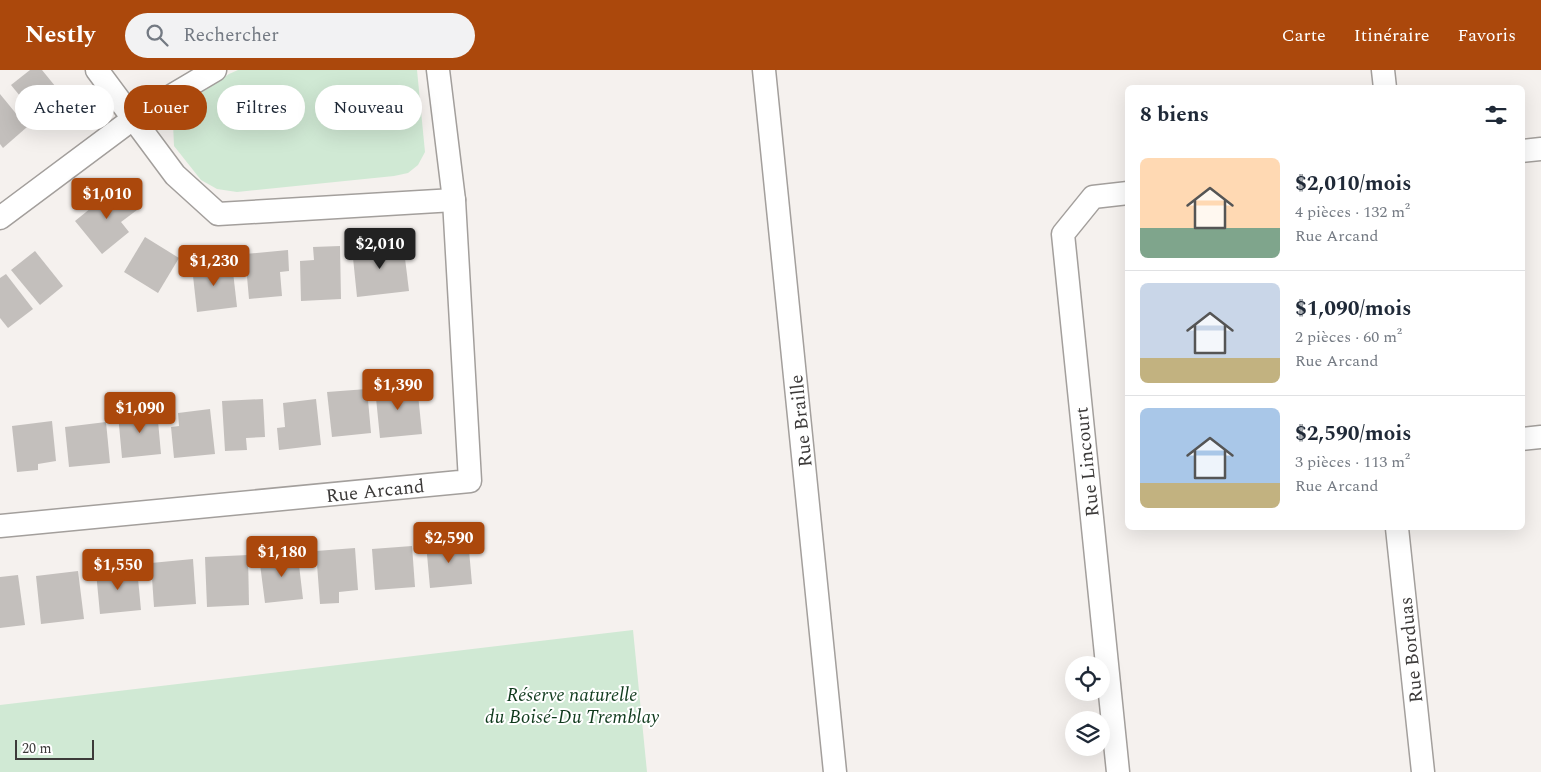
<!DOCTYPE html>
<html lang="fr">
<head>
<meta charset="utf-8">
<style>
  :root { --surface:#fff; --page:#f2f2f3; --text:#1f2937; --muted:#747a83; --line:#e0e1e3; --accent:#ab480c }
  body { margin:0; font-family:Spectral,serif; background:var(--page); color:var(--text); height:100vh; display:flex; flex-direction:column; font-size:19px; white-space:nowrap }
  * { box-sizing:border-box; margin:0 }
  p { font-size:16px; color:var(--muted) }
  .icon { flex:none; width:28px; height:28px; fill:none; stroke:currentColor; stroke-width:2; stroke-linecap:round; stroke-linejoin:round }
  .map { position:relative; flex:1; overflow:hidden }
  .panel { position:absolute; left:1125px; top:15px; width:400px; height:445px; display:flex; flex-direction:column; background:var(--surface); border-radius:8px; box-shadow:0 5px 20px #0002 }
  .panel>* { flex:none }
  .guide { position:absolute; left:15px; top:15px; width:475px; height:45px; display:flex; gap:10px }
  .tools { position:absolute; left:1065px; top:586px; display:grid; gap:10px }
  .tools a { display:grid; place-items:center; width:45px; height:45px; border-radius:50%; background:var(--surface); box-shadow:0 5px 20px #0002; font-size:25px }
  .scale { position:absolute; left:15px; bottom:12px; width:79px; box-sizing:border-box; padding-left:5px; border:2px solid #3c3a39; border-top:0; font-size:14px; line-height:18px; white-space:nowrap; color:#3c3a39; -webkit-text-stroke:4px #fff; paint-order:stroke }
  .price { position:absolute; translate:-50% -42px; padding:0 11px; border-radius:5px; background:var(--accent); color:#fff; font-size:16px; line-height:32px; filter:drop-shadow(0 1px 2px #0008) }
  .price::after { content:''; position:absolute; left:50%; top:30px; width:15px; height:11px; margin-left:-8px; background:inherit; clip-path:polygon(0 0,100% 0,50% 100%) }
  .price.on { background:#222; color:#fff }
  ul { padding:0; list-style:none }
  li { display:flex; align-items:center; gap:15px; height:125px; padding:0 15px }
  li+li { border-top:1px solid var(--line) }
  li span { display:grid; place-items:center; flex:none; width:140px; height:100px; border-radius:8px; color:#555 }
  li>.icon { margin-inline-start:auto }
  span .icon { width:60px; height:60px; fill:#fffc; stroke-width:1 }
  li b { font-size:21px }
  h2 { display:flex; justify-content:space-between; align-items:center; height:60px; padding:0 15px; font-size:21px }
  .chip { padding:0 18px; border-radius:22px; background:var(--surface); box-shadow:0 5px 20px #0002; font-size:18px; line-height:45px }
  .chip.on { background:var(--accent); color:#fff }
  header { display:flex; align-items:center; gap:30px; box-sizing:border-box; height:70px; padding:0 25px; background:var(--accent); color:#fff }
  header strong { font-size:24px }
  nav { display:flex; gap:28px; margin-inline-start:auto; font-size:18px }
  .search { width:350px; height:45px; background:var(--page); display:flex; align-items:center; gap:12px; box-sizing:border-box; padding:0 18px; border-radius:28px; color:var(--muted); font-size:19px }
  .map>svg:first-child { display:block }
  .green { fill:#d0e9d4 }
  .building { fill:#c3bfbc }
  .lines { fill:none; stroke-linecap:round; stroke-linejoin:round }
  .minor-casing { stroke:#a39f9c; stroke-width:25 }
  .minor { stroke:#fff; stroke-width:22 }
  .labels { text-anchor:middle; stroke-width:4; stroke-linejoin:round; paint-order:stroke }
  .street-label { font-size:19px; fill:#3c3a39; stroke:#fff }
  .park-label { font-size:19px; font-style:italic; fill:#0f3a1c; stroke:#fff }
</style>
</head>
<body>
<header>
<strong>Nestly</strong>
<div class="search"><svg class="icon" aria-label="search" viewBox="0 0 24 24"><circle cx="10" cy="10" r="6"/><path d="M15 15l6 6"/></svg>Rechercher</div>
<nav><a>Carte</a><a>Itinéraire</a><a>Favoris</a></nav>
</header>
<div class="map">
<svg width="1541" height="702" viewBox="0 0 1541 702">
  <rect width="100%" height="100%" fill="#f5f1ee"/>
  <g class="green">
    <path d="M 238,0 L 417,0 L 425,82 L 418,95 L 408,103 L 394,106 L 237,122 L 217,119 L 201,110 L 174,76 L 173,53 L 182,36 L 229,4 Z"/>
    <path d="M 633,560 L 647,702 L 0,702 L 0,635 Z"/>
  </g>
  <g class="building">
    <path d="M 30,0 L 42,0 L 64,27 L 38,48 L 11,15 Z"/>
    <path d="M 0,24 L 27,57 L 3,78 L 0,74 Z"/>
    <path d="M 118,116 L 137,140 L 121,152 L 129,162 L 102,184 L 75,151 Z"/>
    <path d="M 145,167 L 179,188 L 158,223 L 124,202 Z"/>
    <path d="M 403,172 L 409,221 L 357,227 L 352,178 Z"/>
    <path d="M 340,176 L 341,229 L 301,231 L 300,191 L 314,190 L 313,177 Z"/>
    <path d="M 288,180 L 289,201 L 280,202 L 282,226 L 249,229 L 245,184 Z"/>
    <path d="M 35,181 L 63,216 L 40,235 L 11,200 Z"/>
    <path d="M 232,193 L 237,237 L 197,242 L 192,197 Z"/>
    <path d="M 6,204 L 33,239 L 8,258 L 0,248 L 0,208 Z"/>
    <path d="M 417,314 L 422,364 L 380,368 L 375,318 Z"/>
    <path d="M 367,319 L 371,363 L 332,367 L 327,322 Z"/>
    <path d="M 263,329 L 265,367 L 246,368 L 247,380 L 225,381 L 222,331 Z"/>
    <path d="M 316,329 L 321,375 L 279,380 L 277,358 L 285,357 L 283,333 Z"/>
    <path d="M 210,339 L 215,384 L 174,388 L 171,357 L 179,356 L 178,343 Z"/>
    <path d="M 157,340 L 161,384 L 122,388 L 118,344 Z"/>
    <path d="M 52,351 L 56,391 L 38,394 L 38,400 L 17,402 L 12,356 Z"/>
    <path d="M 106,352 L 110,393 L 69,397 L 65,357 Z"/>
    <path d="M 468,469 L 472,514 L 430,518 L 426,473 Z"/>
    <path d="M 412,476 L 415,517 L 375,520 L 372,479 Z"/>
    <path d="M 297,478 L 303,529 L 265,533 L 260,494 L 277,492 L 276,481 Z"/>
    <path d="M 355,478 L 358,520 L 339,522 L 339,533 L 320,534 L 316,481 Z"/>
    <path d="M 248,485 L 249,535 L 207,537 L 205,487 Z"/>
    <path d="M 193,489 L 196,534 L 154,537 L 151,493 Z"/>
    <path d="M 137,498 L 141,540 L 100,544 L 96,502 Z"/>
    <path d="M 78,501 L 84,549 L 41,554 L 36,506 Z"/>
    <path d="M 18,505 L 25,555 L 0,558 L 0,507 Z"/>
  </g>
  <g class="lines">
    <defs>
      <g id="minor">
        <path d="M 97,0 L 175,105 L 218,144 L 454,130"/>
        <path d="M 764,0 L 835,702"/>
        <path d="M 1383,0 L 1385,18"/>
        <path d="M 1522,81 L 1541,79"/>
        <path d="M 0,148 L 134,48 L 215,0"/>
        <path d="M 1522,369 L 1541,367"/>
        <path d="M 0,456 L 470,411 L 454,130 L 438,0"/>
        <path d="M 1397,458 L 1423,702"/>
        <path d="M 1118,702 L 1063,164 L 1093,127 L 1128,123"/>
      </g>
    </defs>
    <use href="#minor" class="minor-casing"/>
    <use href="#minor" class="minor"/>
  </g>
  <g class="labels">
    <g class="street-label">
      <text transform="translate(800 351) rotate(-96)" y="7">Rue Braille</text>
      <text transform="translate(1086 392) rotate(-96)" y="7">Rue Lincourt</text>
      <text transform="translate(375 420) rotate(-6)" y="7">Rue Arcand</text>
      <text transform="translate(1410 580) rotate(-96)" y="7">Rue Borduas</text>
    </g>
    <g class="park-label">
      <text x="572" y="631">Réserve naturelle<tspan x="572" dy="22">du Boisé-Du Tremblay</tspan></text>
    </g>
  </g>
</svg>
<div class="tools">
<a><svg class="icon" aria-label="locate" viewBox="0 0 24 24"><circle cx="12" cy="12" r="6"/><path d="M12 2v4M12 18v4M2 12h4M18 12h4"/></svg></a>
<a><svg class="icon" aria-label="layers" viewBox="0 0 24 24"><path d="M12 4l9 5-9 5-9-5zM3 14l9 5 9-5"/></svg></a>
</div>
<div class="scale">20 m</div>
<b class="price" style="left:107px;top:150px">$1,010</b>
<b class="price on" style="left:380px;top:200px">$2,010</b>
<b class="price" style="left:214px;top:217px">$1,230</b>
<b class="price" style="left:398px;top:341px">$1,390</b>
<b class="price" style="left:140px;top:364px">$1,090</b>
<b class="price" style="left:449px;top:494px">$2,590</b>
<b class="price" style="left:282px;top:508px">$1,180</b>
<b class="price" style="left:118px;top:521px">$1,550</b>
<div class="guide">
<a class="chip">Acheter</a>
<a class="chip on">Louer</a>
<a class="chip">Filtres</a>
<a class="chip">Nouveau</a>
</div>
<section class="panel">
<h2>8 biens<svg class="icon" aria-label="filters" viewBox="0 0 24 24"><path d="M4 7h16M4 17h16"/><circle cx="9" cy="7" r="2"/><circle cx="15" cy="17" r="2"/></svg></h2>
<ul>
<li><span style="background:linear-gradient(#ffd9b3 70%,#7fa58c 0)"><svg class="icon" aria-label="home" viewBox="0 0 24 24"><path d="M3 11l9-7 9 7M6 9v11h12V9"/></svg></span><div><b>$2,010/mois</b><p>4 pièces · 132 m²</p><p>Rue Arcand</p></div></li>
<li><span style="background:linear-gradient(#c9d6e8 75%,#c2b280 0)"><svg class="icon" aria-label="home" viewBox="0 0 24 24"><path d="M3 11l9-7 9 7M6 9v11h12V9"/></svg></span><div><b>$1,090/mois</b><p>2 pièces · 60 m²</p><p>Rue Arcand</p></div></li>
<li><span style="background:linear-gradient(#a9c7e8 75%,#c2b280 0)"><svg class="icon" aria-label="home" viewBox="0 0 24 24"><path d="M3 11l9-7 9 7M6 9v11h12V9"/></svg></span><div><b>$2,590/mois</b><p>3 pièces · 113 m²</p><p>Rue Arcand</p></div></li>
</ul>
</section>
</div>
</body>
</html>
